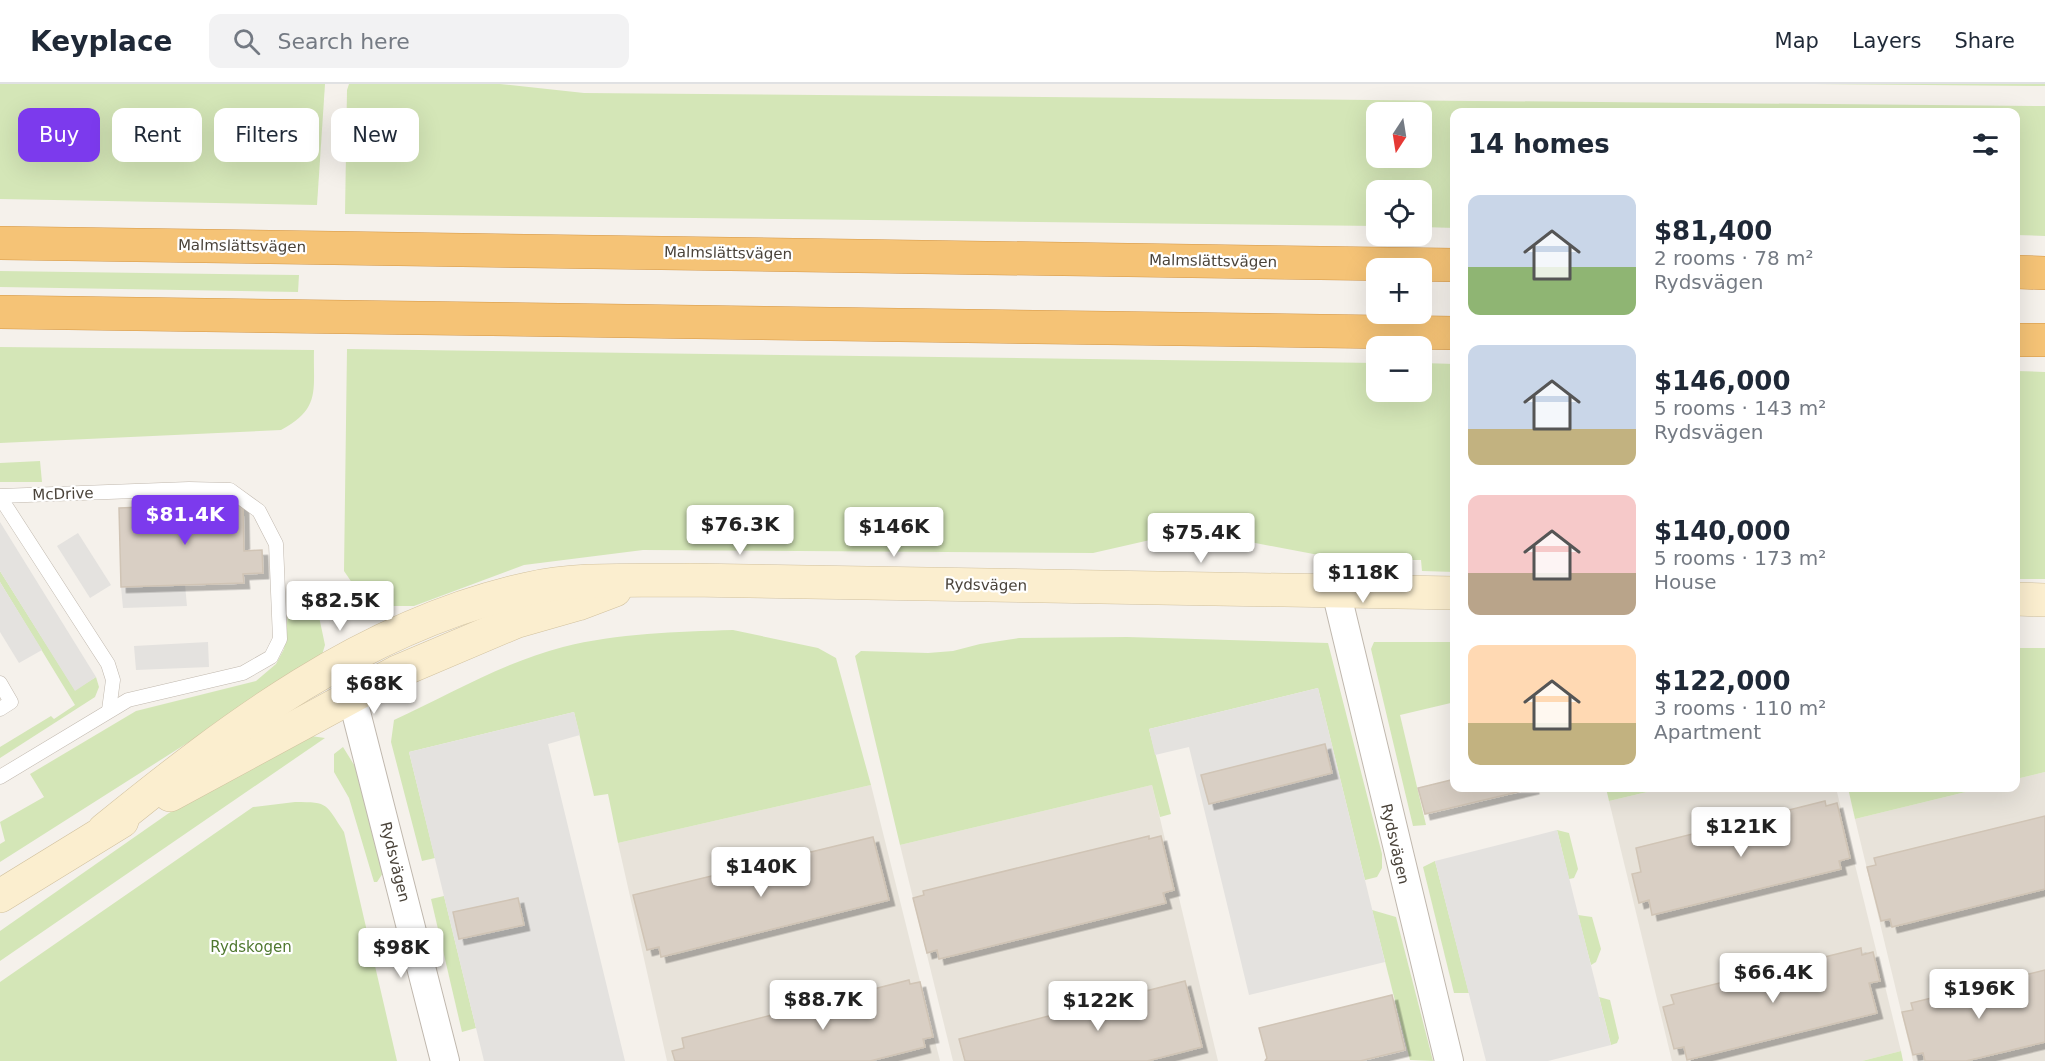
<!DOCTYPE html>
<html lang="en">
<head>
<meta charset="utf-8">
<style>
  :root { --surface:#fff; --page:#f2f2f3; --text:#1f2937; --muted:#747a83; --line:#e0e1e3; --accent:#7c3aed }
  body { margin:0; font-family:"DejaVu Sans",sans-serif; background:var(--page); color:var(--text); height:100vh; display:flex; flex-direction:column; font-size:22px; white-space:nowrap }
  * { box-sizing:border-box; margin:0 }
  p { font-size:20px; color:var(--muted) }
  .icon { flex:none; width:33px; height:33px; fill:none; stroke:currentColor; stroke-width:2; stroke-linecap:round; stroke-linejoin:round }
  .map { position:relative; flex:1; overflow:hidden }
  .side { position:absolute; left:1450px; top:24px; width:570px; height:684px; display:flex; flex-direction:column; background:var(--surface); border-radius:12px; box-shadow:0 6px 24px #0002 }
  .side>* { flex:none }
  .hud { position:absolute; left:18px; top:24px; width:570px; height:54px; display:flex; gap:12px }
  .needle { width:39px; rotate:192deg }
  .fabs { position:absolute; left:1366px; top:18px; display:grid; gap:12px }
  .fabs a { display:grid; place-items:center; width:66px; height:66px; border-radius:12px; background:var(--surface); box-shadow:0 6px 24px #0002; font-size:30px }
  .price { position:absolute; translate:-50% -51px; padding:0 14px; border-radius:6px; background:#fff; color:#222; font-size:20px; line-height:39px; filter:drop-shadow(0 2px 3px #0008) }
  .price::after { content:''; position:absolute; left:50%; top:36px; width:18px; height:14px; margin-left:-9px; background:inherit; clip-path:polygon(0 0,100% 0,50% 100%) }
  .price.current { background:var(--accent); color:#fff }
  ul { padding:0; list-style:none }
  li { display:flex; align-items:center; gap:18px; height:150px; padding:0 18px }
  li span { display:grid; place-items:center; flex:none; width:168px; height:120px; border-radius:12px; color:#555 }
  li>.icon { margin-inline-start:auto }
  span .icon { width:72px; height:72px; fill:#fffc; stroke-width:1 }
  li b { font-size:26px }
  h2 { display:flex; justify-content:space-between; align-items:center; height:72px; padding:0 18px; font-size:26px }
  .pill { padding:0 21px; border-radius:12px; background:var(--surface); box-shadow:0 6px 24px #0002; font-size:21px; line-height:54px }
  .pill.current { background:var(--accent); color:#fff }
  header { display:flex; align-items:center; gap:36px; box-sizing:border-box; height:84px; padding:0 30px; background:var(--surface); border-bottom:2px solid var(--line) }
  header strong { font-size:28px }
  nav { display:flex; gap:33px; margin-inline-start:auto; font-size:21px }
  .search { width:420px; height:54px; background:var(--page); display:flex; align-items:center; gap:15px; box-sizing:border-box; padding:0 21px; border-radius:12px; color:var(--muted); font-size:22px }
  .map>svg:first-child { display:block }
  .residential { fill:#e8e3da }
  .green { fill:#d4e6b7; fill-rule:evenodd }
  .parking { fill:#e4e2df }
  .building { fill:#d9cfc4; stroke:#d0c4b5; stroke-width:1.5; filter:url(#shadow) }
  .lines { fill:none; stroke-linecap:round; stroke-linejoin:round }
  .lane-casing { stroke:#c0b8ae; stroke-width:15 }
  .street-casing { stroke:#c0b8ae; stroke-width:30 }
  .secondary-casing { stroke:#d1c19e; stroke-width:34 }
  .highway-casing { stroke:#d49746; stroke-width:34 }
  .lane { stroke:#fff; stroke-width:14 }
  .street { stroke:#fff; stroke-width:28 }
  .secondary { stroke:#fbeecf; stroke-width:33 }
  .highway { stroke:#f5c376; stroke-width:33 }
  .labels { text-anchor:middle; stroke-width:4.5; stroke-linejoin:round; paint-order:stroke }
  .street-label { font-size:15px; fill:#494239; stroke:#fff }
  .park-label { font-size:15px; fill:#4f782f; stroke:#fff }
</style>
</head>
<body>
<header>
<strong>Keyplace</strong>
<div class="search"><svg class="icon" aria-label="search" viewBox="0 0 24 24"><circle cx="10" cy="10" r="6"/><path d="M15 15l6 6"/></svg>Search here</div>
<nav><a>Map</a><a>Layers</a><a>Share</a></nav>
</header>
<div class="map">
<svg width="2045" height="977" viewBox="0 0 2045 977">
  <defs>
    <filter id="shadow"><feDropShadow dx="5.5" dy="5.5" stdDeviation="0" flood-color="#0004"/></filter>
  </defs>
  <rect width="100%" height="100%" fill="#f5f1eb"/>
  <g class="residential">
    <path d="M 2045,688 L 2045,977 L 1913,977 L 1855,735 L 1982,704 L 2016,704 L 2016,695 Z"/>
    <path d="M 871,701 L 940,977 L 667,977 L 618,759 Z"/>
    <path d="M 1152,701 L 1218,977 L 953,977 L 900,761 Z"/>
    <path d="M 1664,704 L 1836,704 L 1901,967 L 1862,977 L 1672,977 L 1609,717 Z"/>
  </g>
  <g class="green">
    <path d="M 0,0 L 325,0 L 317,121 L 0,115 Z"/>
    <path d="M 349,0 L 500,0 L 584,9 L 2045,22 L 2045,152 L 2016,151 L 2016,28 L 1455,28 L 1455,144 L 1422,143 L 1422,106 L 1377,106 L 1377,142 L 345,130 L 347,6 ZM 1377,28 L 1422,28 L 1422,74 L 1377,74 Z"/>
    <path d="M 1814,0 L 2045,0 L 2045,2 Z"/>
    <path d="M 0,187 L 299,191 L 298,208 L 0,203 Z"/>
    <path d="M 0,263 L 314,266 C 313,307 321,324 281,346 L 0,359 Z"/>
    <path d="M 347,265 L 1377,279 L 1377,308 L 1422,308 L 1422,279 L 1455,280 L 1455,488 L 1422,487 L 1421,476 L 1345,476 L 1250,458 L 1150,456 L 1093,469 L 643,466 L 524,481 L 414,522 L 389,522 L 359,509 L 344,487 Z"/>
    <path d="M 2016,287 L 2045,288 L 2045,495 L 2016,495 Z"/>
    <path d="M 40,377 L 42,398 L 0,398 L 0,379 Z"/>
    <path d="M 0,487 L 75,606 L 96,593 L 99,603 L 95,613 L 0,674 L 0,663 L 51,632 L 54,635 L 75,621 L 0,498 Z"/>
    <path d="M 318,528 L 325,561 L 321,574 L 0,778 L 0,760 L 5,757 L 0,738 L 44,713 L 30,690 L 136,627 L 256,597 L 276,580 L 284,565 L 288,530 Z"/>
    <path d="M 733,546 L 818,564 L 836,574 L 871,701 L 618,759 L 608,710 L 594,712 L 574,628 L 409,668 L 435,774 L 422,777 L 391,658 L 394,636 C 449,611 504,578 563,563 C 618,549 676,548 733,546 Z"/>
    <path d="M 1127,553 L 1328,559 L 1382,770 L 1382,784 L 1377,793 L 1365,796 L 1318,604 L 1149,645 L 1171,730 L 1160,733 L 1152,701 L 900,761 L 855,572 L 861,567 L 928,569 L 953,567 L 980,560 L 1019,554 Z"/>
    <path d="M 1374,558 L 1455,558 L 1455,618 L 1400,631 L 1426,741 L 1413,742 L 1371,565 Z"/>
    <path d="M 2016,564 L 2045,564 L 2045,688 L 2016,695 Z"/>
    <path d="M 311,652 L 325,654 L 0,877 L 0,847 L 169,729 L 295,658 Z"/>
    <path d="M 343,663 L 356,684 L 383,789 L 377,798 L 374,798 L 349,714 L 334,688 L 334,670 Z"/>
    <path d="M 1606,704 L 1664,704 L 1609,717 Z"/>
    <path d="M 1848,704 L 1982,704 L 1855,735 Z"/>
    <path d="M 295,718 C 330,718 325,720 344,748 L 397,977 L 0,977 L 0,898 L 253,723 Z"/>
    <path d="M 1557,746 L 1569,749 L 1578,785 L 1574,794 L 1569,795 Z"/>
    <path d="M 1435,777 L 1469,909 L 1454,909 L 1423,783 Z"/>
    <path d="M 444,812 L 476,944 L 462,948 L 431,815 Z"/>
    <path d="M 1372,826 L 1396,833 L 1433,977 L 1410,976 Z"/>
    <path d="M 1578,831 L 1592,833 L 1601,865 L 1596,878 L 1591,881 Z"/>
    <path d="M 1599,913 L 1610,916 L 1619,954 L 1617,959 L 1611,961 Z"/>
    <path d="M 1901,967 L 1903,977 L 1862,977 Z"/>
  </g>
  <g class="parking">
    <path d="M 0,438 L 96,593 L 75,607 L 0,487 Z"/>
    <path d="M 78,449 L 111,501 L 90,514 L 57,462 Z"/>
    <path d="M 0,498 L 42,566 L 19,579 L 0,548 Z"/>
    <path d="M 185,501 L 187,522 L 123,524 L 121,503 Z"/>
    <path d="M 208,558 L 209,583 L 136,586 L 134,562 Z"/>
    <path d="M 1318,604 L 1385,878 L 1249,911 L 1189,663 L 1155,671 L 1149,645 Z"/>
    <path d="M 574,628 L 580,651 L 548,660 L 625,977 L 484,977 L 409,668 Z"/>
    <path d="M 1557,746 L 1611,961 L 1548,977 L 1486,977 L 1435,777 Z"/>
  </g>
  <g class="building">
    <path d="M 243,419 L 244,467 L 262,466 L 263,489 L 243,490 L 244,499 L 121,503 L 119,424 Z"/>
    <path d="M 1325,660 L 1332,689 L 1209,720 L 1201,691 Z"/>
    <path d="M 1455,695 L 1455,704 L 1534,704 L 1425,730 L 1418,704 Z"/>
    <path d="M 1825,717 L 1826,722 L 1837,719 L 1850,774 L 1839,777 L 1841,785 L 1652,831 L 1649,816 L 1639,819 L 1632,790 L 1641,788 L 1636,764 Z"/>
    <path d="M 2045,732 L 2045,805 L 1892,843 L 1890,835 L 1881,837 L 1867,783 L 1876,781 L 1874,774 Z"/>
    <path d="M 1149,752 L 1149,755 L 1161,752 L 1174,806 L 1163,809 L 1166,819 L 939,875 L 937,866 L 927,869 L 913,814 L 924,811 L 923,807 Z"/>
    <path d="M 873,753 L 889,816 L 661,873 L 659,863 L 647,866 L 633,811 Z"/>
    <path d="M 518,814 L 524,841 L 459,855 L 453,828 Z"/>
    <path d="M 1861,864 L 1862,871 L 1873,868 L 1880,897 L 1869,899 L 1877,929 L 1687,976 L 1684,963 L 1674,965 L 1663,923 L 1674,920 L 1671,911 Z"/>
    <path d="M 2045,886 L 2045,958 L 1966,977 L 1925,977 L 1923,969 L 1913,971 L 1902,928 L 1913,926 L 1911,919 Z"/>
    <path d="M 909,896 L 910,900 L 920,898 L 933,953 L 923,955 L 925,963 L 870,977 L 675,977 L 672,967 L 684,964 L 682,954 Z"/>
    <path d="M 1185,897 L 1202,963 L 1147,977 L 965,977 L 959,955 Z"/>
    <path d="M 1392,911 L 1405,966 L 1360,977 L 1265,977 L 1267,974 L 1259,944 Z"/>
  </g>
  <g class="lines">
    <defs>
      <g id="lane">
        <path d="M 0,412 L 189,405 L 230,406 L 259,427 L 276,460 L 280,555 L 271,573 L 243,589 L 128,616 L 0,693"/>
        <path d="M 0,413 L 108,580 L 113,596 L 109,626"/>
        <path d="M 0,599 L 11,618 L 0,625"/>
      </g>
      <g id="street">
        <path d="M 1336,507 L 1449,977"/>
        <path d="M 347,593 L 445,977"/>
      </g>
      <g id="secondary">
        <path d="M 2016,515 L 2045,516"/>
        <path d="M 170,711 L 397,588 L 515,538 L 578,520 L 615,506"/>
        <path d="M 104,746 C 231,643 363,542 527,505 C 580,493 636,497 690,496 L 1455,509"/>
        <path d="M 0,812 L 122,737"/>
      </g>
      <g id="highway">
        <path d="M 0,159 L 1455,181"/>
        <path d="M 2016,188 L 2045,189"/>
        <path d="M 0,228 L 1455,249"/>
        <path d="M 2016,256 L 2045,256"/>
      </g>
    </defs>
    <use href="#lane" class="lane-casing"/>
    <use href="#street" class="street-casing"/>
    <use href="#secondary" class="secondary-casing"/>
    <use href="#highway" class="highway-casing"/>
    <use href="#lane" class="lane"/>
    <use href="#street" class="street"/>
    <use href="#secondary" class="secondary"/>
    <use href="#highway" class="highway"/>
  </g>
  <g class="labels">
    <g class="street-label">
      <text transform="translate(242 162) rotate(1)" y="5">Malmslättsvägen</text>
      <text transform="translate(728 169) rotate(1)" y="5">Malmslättsvägen</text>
      <text transform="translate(1213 177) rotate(1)" y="5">Malmslättsvägen</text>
      <text transform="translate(63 410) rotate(-2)" y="5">McDrive</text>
      <text transform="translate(986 501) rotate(1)" y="5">Rydsvägen</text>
      <text transform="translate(1395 760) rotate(77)" y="5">Rydsvägen</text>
      <text transform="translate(395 778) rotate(76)" y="5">Rydsvägen</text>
    </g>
    <g class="park-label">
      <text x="251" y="868">Rydskogen</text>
    </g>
  </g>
</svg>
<div class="fabs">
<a><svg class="needle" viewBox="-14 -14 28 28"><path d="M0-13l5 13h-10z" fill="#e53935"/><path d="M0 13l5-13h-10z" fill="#747a83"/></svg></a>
<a><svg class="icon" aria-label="locate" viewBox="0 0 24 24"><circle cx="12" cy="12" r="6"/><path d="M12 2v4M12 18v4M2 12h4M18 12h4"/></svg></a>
<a>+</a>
<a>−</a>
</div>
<b class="price current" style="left:185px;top:462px">$81.4K</b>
<b class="price" style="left:740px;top:472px">$76.3K</b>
<b class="price" style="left:894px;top:474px">$146K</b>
<b class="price" style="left:1201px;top:480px">$75.4K</b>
<b class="price" style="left:1363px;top:520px">$118K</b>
<b class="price" style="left:340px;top:548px">$82.5K</b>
<b class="price" style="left:374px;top:631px">$68K</b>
<b class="price" style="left:1741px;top:774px">$121K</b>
<b class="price" style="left:761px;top:814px">$140K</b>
<b class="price" style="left:401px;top:895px">$98K</b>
<b class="price" style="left:1773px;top:920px">$66.4K</b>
<b class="price" style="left:1979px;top:936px">$196K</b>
<b class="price" style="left:823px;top:947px">$88.7K</b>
<b class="price" style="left:1098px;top:948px">$122K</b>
<div class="hud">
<a class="pill current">Buy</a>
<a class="pill">Rent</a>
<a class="pill">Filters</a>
<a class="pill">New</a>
</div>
<section class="side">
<h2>14 homes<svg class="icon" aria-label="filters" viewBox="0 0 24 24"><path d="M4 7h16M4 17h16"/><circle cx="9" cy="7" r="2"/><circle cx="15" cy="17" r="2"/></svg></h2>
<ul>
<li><span style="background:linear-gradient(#c9d6e8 60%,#8fb573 0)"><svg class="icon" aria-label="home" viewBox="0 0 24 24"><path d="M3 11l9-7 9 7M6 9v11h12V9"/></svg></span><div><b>$81,400</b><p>2 rooms · 78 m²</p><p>Rydsvägen</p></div></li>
<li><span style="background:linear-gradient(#c9d6e8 70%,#c2b280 0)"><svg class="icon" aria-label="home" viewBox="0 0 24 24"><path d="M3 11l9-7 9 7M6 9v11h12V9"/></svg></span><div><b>$146,000</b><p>5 rooms · 143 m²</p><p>Rydsvägen</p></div></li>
<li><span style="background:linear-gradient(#f6c9c9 65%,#b9a48a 0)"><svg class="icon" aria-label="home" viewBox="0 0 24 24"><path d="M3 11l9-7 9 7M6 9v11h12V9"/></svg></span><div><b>$140,000</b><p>5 rooms · 173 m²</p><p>House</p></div></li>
<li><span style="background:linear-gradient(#ffd9b3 65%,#c2b280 0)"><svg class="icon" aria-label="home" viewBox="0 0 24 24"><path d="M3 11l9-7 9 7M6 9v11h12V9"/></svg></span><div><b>$122,000</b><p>3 rooms · 110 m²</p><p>Apartment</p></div></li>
</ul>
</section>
</div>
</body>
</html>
